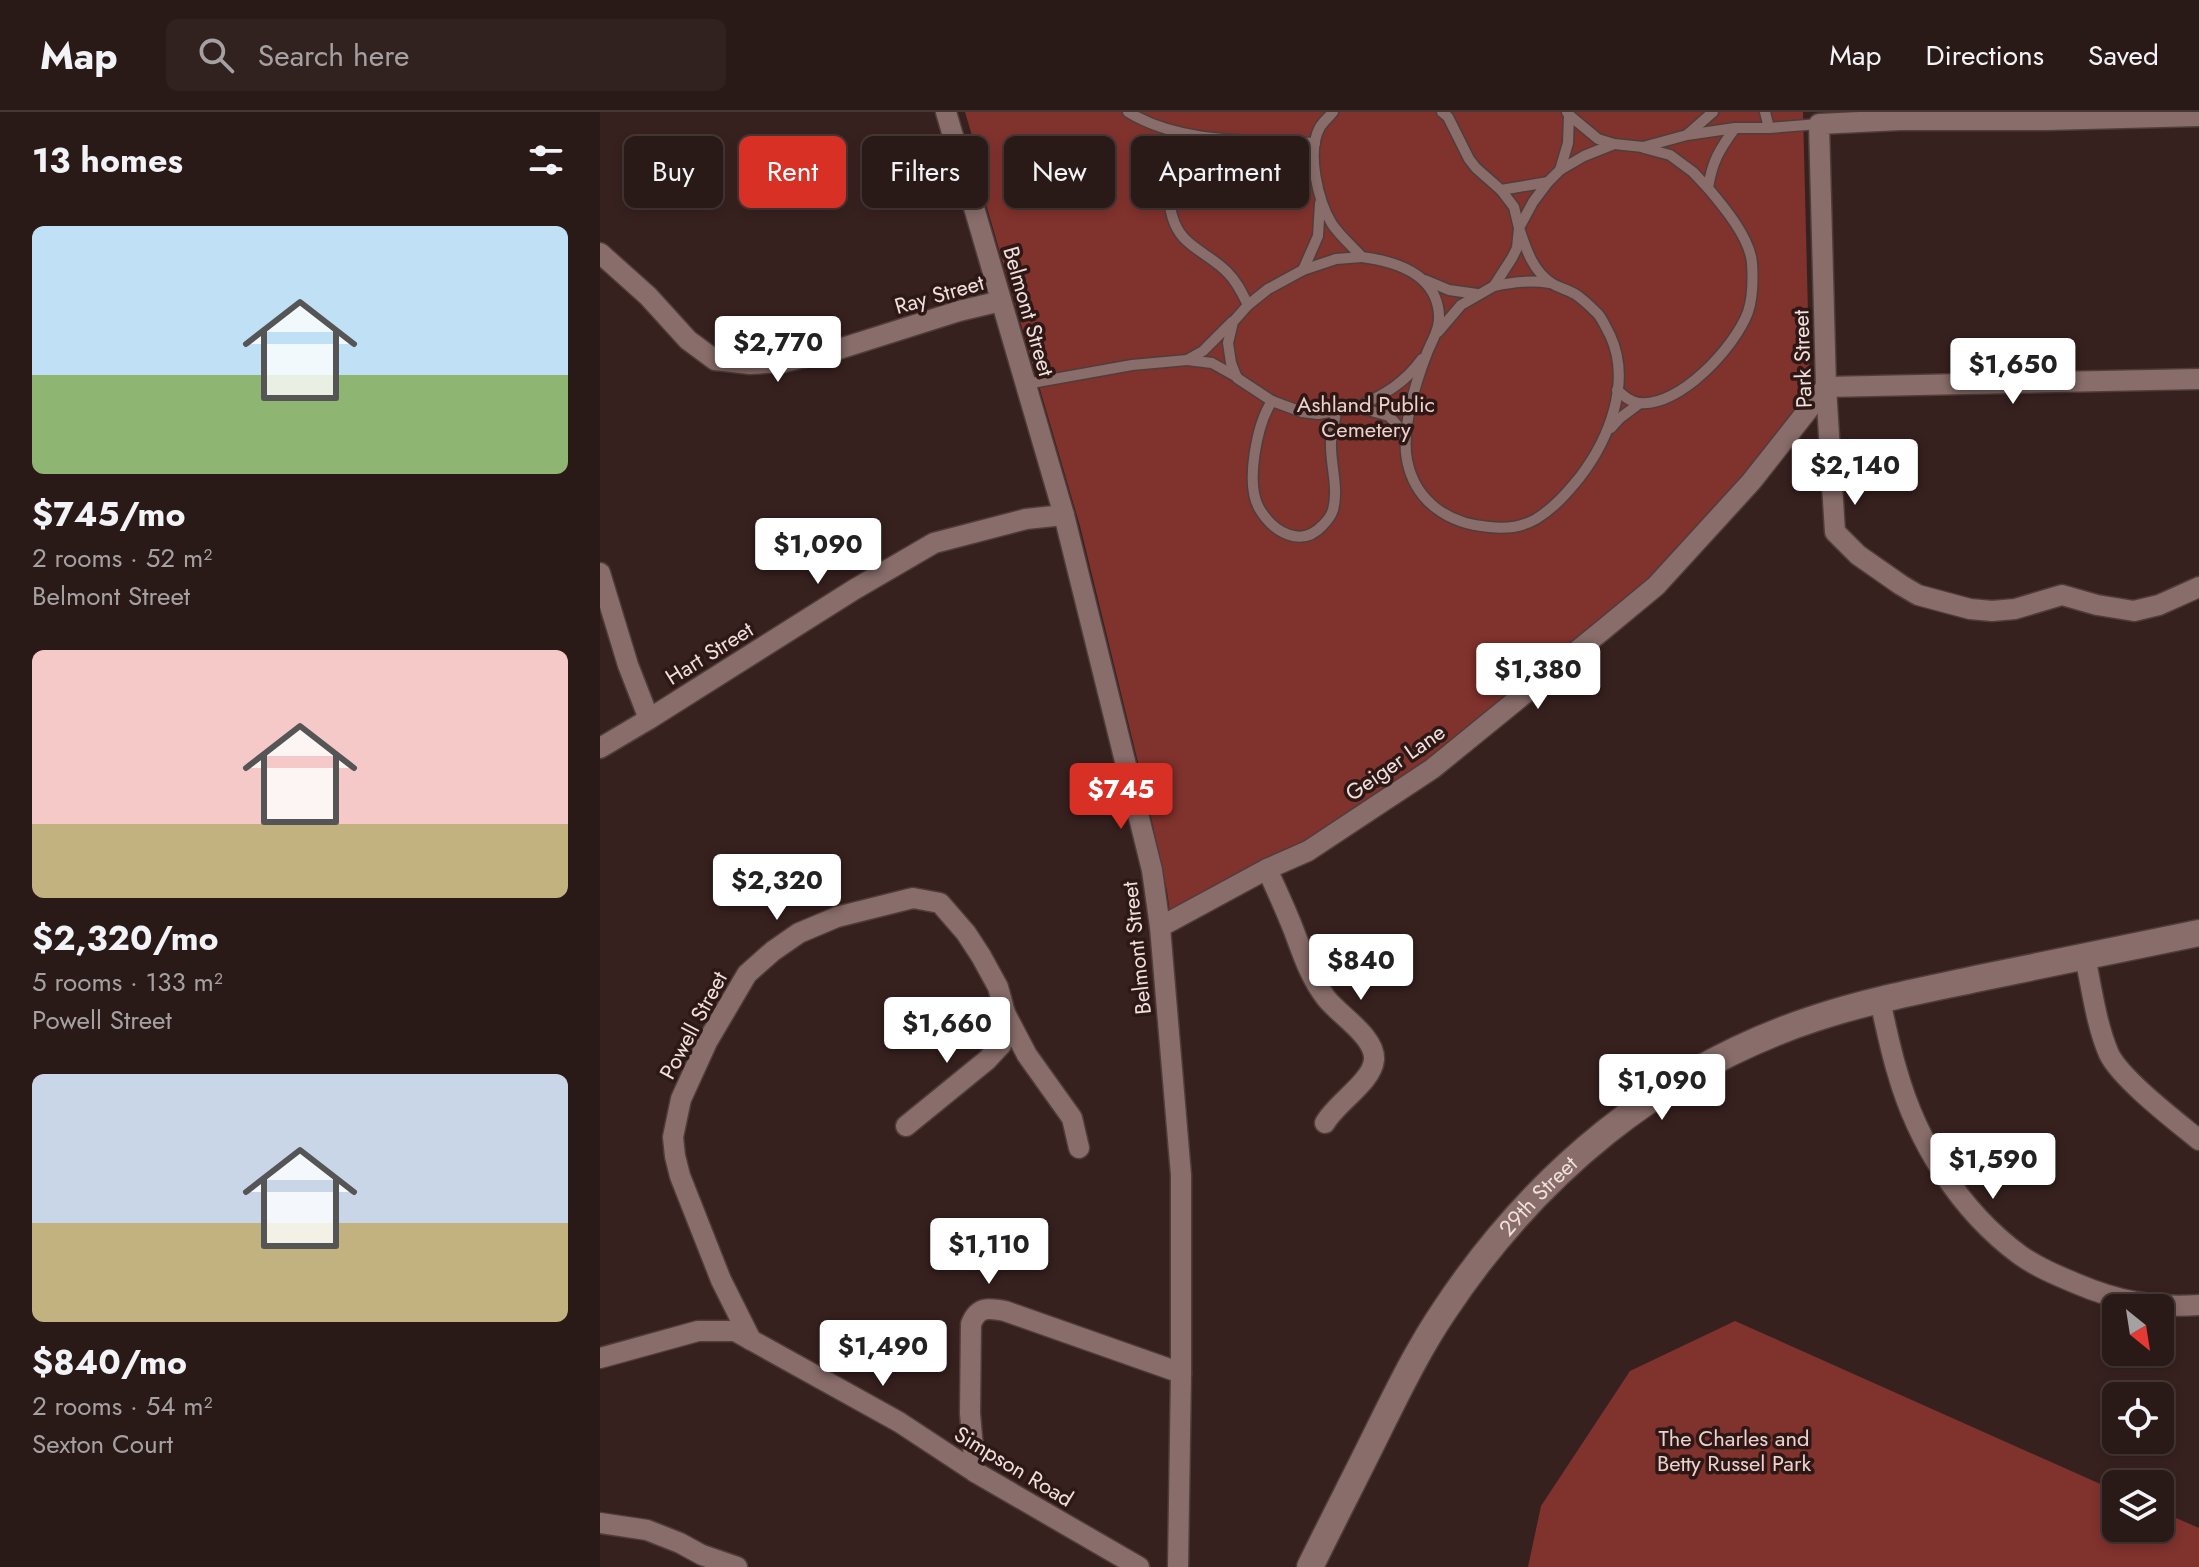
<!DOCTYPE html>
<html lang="en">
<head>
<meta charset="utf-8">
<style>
  :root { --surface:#291917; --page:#312220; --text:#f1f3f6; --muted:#a5a0a1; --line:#453836; --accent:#d93025 }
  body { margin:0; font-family:Jost,sans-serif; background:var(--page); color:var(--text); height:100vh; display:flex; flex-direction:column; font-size:30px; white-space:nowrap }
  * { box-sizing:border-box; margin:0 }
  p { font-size:26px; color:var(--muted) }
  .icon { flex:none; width:44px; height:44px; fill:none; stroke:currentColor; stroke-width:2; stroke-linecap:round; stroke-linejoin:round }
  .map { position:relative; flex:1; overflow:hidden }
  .side { display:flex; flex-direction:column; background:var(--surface); width:600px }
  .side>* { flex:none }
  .guide { position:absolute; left:24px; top:24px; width:760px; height:72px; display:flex; gap:16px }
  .needle { width:52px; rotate:150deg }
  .controls { position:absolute; left:1502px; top:1182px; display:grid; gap:16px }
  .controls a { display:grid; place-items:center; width:72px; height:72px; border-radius:12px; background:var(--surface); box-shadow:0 4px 12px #0003,0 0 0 2px var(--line); font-size:40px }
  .price { position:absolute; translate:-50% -68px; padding:0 18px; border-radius:8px; background:#fff; color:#222; font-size:26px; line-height:52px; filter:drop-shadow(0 2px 4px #0008) }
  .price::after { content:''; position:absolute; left:50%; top:48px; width:24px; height:18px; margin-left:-12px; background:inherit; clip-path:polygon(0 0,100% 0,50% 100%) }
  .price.selected { background:var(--accent); color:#fff }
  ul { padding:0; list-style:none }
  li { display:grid; align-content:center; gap:16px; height:424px; padding:0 32px }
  li span { display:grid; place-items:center; height:248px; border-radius:12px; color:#555 }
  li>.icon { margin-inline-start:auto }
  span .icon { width:144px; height:144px; fill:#fffc; stroke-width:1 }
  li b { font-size:34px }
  h2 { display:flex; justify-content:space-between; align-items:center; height:96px; padding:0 32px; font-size:34px }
  .tag { padding:0 28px; border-radius:12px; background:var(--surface); box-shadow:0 4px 12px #0003,0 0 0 2px var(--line); font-size:28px; line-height:72px }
  .tag.selected { background:var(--accent); color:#fff }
  header { display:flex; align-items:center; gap:48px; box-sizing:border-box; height:112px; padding:0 40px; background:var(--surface); border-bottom:2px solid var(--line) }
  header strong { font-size:38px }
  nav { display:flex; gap:44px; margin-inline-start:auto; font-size:28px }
  .search { width:560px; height:72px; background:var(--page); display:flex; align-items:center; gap:20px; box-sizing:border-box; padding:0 28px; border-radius:12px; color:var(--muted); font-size:30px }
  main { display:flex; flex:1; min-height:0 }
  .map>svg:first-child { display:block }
  .green { fill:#80322d }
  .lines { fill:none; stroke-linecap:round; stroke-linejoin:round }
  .service-casing { stroke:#503d3b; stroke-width:13 }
  .minor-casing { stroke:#503d3b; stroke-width:23 }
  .tertiary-casing { stroke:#503d3b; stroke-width:29 }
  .service { stroke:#886d6a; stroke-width:10 }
  .minor { stroke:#886d6a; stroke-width:20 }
  .tertiary { stroke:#886d6a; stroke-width:26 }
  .labels { text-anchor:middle; stroke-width:7; stroke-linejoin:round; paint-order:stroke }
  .street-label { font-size:22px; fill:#efdfdd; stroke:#2d1815 }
  .park-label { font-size:22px; fill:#edd1ce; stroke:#2d1815 }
</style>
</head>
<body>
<header>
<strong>Map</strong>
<div class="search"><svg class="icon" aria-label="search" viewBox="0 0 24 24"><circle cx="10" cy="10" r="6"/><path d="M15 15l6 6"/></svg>Search here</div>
<nav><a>Map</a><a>Directions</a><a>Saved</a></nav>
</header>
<main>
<section class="side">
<h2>13 homes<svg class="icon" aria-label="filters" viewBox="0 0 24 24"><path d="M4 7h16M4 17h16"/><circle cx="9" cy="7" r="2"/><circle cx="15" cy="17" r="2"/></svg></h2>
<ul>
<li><span style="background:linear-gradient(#bfe0f5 60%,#8fb573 0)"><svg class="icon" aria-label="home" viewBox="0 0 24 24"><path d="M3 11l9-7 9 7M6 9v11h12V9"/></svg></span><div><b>$745/mo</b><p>2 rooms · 52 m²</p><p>Belmont Street</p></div></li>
<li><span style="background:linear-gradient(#f6c9c9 70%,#c2b280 0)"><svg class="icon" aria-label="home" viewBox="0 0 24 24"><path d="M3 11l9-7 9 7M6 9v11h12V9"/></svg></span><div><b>$2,320/mo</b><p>5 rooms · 133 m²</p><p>Powell Street</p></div></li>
<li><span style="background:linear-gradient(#c9d6e8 60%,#c2b280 0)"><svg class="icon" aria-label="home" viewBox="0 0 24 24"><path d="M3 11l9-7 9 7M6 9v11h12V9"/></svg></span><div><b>$840/mo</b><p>2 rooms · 54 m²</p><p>Sexton Court</p></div></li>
</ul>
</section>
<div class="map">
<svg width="1599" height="1455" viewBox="0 0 1599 1455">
  <rect width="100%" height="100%" fill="#37211f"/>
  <g class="green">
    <path d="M 365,0 L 1203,0 L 1210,283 L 1184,319 L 1105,404 L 1053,467 L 839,639 L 741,710 L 672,752 L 570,801 L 567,779 L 548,691 L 480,414 L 378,65 L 376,37 Z"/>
    <path d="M 1135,1209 L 1516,1379 L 1516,1416 L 1560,1416 L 1560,1399 L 1599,1416 L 1599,1455 L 928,1455 L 941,1394 L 1030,1259 Z"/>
  </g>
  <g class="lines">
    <defs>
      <g id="service">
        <path d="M 528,0 C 582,33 654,28 715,31"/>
        <path d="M 733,0 C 729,5 723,10 720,15 C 706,40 718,89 732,112 C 740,124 753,135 762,145 C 793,149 831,160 838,195 C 842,214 834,224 827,241 C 816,269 801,317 807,348 C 815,390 849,412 889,415 C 905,417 922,415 936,407 C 954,396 967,381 980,365 C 1009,327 1032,270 1010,223 C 1006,216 1003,208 998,202 C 991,195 983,187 975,182 C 968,178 960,176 953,172 C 933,160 926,137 919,116 L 933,90 L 948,70 L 960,58 L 968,31 L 969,3 L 967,0"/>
        <path d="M 842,0 L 848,5 L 869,47 L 876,56 L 901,78 L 948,70"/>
        <path d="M 1165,0 L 1169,16"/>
        <path d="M 969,3 L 998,27 L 1014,32 L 1043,35 L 1087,23 L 1135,16"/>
        <path d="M 574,20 C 571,53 559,104 587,129 C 600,141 616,148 628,161 C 637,170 642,181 648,193"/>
        <path d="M 1088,22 L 1113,0"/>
        <path d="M 1044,36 L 1070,43 L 1093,60 L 1108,76"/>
        <path d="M 960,58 L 984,44 L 1014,32"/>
        <path d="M 762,145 L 736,147 L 703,158 L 668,177 L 648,193 L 633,210 L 628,231 L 631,251 L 637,266 L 672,289 L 702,300 L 718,302 L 757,295 L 789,304 L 797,313 L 805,327"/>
        <path d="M 703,158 L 718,124 L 720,91"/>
        <path d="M 825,168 L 849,178 L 877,182"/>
        <path d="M 894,174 C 914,170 930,168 950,171"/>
        <path d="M 838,220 L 861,193 L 894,174 L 912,146 L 917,136 L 919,116 L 914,95 L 901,78"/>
        <path d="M 587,248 L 612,251 L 637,265"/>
        <path d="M 426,272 L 532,253 L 587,248 L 603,239 L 632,210"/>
        <path d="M 1017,278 C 1024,284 1030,290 1039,291 C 1079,296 1135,235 1148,200 C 1153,185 1153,166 1152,151 C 1150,126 1124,95 1108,76 C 1112,50 1119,38 1135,16 L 1169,16 L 1219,12"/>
        <path d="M 672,289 C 657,312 645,371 659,396 C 673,420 701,437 723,413 C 728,408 731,404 733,398 C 739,375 730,352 731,330 C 732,320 735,309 736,299"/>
        <path d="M 757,295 C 784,283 805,271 822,247"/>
        <path d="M 1011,316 L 1020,306 L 1040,291"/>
      </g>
      <g id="minor">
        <path d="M 346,0 L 464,403 L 552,758 L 560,815 L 581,1063 L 581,1261 L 578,1455"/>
        <path d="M 1599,4 L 1447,8 L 1300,8 L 1219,12 L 1226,275 L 1235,420 L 1258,443 L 1301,473 L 1318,483 L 1370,497 L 1392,499 L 1415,497 L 1462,483 L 1497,493 L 1534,499 L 1559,493 L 1599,475"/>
        <path d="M 0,141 L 48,184 L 88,228 L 115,248 L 150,252 L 184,250 L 239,237 L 359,199 L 401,189"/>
        <path d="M 0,461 L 28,553 L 49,607"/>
        <path d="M 0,636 L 49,607 L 255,477 L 334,431 L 426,407 L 464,403"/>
        <path d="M 667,757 C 676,777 686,798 694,819 C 703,843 710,865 726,886 C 739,903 776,925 774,948 C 772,970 736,991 725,1011"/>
        <path d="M 560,815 L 667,757 L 708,739 L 832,657 L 1004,517 L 1056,474 L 1151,370 L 1226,275 L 1599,267"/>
        <path d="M 1485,845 C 1492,877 1496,912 1509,942 C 1521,967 1576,1009 1599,1028"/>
        <path d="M 1280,888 C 1285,911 1290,936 1297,959 C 1317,1030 1360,1099 1420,1143 C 1437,1155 1456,1163 1475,1171 C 1517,1189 1553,1196 1599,1193"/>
        <path d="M 306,1014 L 387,948 L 401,933 L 405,901"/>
        <path d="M 151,1228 L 121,1168 L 80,1064 L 75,1044 L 73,1025 L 81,987 L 107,930 L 147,862 L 173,839 L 199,821 L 237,805 L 313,786 L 340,791 L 366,821 L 381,844 L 398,875 L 405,901 L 427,943 L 472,1006 L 479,1036"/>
        <path d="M 0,1246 L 98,1219 L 135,1219 L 299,1310 L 375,1360 L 539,1455"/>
        <path d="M 375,1360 L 370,1301 L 371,1212 C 378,1194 389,1196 405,1199 L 581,1261"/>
        <path d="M 0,1411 L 47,1418 L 80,1431 L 102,1443 L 137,1455"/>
      </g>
      <g id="tertiary">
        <path id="s1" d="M 710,1455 C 733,1408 757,1362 780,1315 C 800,1275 819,1236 844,1199 C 934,1063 1060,957 1216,906 C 1270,888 1325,878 1380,866 C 1453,851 1526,836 1599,821"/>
      </g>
    </defs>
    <use href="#service" class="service-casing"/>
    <use href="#minor" class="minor-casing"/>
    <use href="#tertiary" class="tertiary-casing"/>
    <use href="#service" class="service"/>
    <use href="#minor" class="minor"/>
    <use href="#tertiary" class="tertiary"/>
  </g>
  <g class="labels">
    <g class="street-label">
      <text transform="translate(339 182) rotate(-16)" y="8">Ray Street</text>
      <text transform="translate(429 199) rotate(74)" y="8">Belmont Street</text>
      <text transform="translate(1202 247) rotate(-92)" y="8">Park Street</text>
      <text transform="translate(109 541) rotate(-32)" y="8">Hart Street</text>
      <text transform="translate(795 650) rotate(-35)" y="8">Geiger Lane</text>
      <text transform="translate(536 836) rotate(-96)" y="8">Belmont Street</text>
      <text transform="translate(93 913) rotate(-62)" y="8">Powell Street</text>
      <text dy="8" stroke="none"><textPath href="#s1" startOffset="438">29th Street</textPath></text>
      <text transform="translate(414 1354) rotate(31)" y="8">Simpson Road</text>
    </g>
    <g class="park-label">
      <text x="766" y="300">Ashland Public<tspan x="766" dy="25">Cemetery</tspan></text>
      <text x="1134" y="1334">The Charles and<tspan x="1134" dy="25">Betty Russel Park</tspan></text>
    </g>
  </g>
</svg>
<div class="controls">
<a><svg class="needle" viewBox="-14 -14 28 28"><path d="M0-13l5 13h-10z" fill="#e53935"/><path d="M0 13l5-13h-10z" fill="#a5a0a1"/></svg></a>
<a><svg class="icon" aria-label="locate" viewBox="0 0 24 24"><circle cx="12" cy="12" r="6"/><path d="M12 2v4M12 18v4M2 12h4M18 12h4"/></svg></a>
<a><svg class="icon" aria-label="layers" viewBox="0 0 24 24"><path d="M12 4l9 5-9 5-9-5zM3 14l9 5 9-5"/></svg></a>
</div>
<b class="price" style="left:178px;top:272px">$2,770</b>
<b class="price" style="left:1413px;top:294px">$1,650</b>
<b class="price" style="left:1255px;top:395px">$2,140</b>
<b class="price" style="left:218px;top:474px">$1,090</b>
<b class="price" style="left:938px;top:599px">$1,380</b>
<b class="price selected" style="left:521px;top:719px">$745</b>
<b class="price" style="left:177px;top:810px">$2,320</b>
<b class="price" style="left:761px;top:890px">$840</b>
<b class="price" style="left:347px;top:953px">$1,660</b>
<b class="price" style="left:1062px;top:1010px">$1,090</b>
<b class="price" style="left:1393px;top:1089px">$1,590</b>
<b class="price" style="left:389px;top:1174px">$1,110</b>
<b class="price" style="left:283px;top:1276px">$1,490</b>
<div class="guide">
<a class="tag">Buy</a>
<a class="tag selected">Rent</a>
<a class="tag">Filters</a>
<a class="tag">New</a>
<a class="tag">Apartment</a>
</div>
</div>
</main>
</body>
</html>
